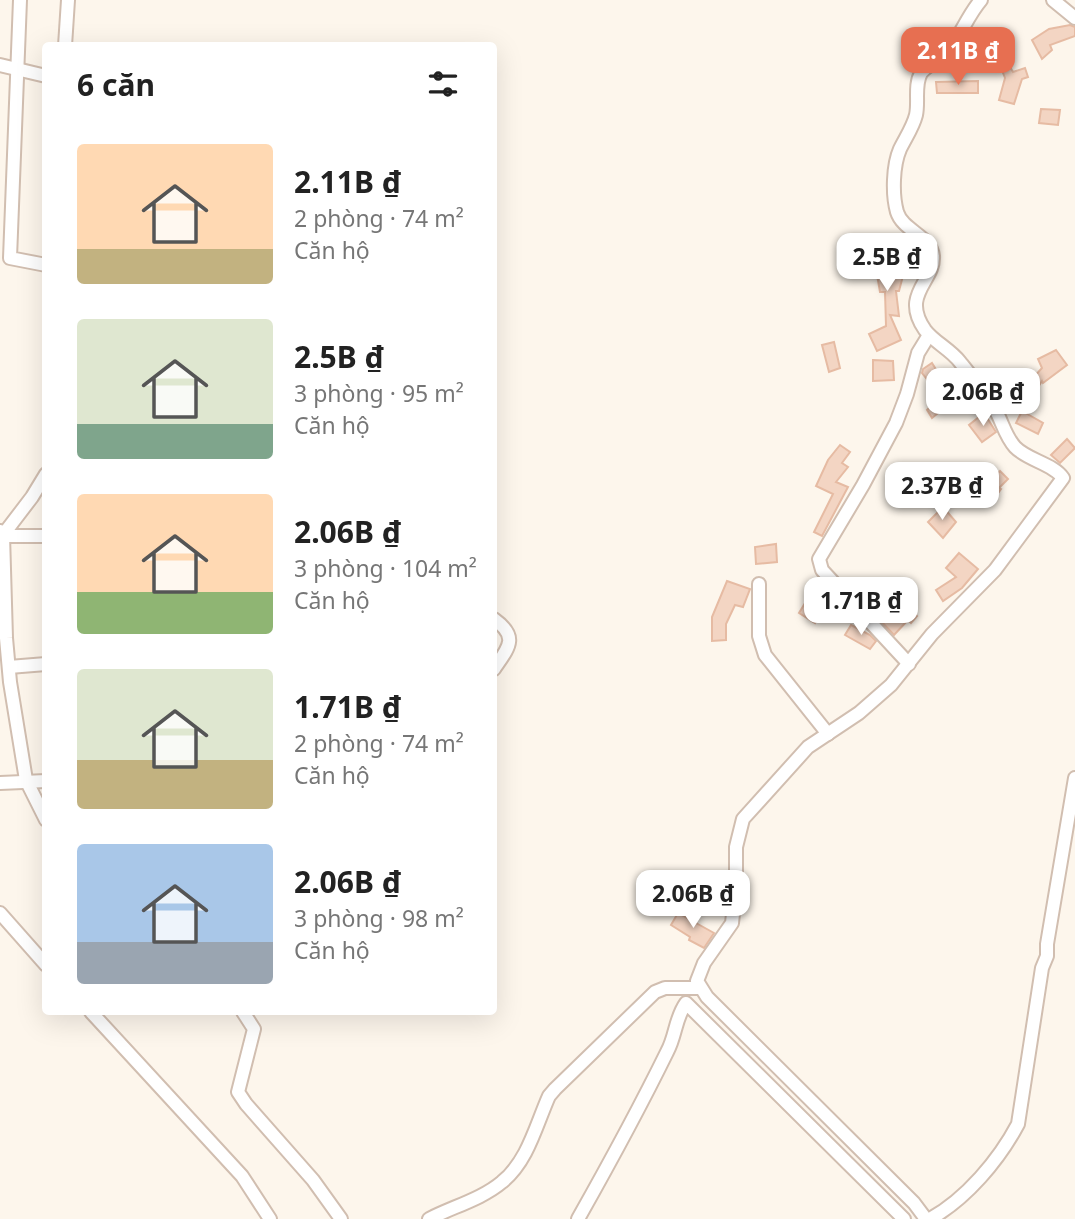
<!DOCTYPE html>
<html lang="vi">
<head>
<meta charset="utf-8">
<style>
  :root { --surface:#fff; --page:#f6f6f6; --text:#222; --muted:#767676; --accent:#e76f51 }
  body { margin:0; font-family:"Noto Sans",sans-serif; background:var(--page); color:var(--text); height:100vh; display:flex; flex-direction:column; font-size:26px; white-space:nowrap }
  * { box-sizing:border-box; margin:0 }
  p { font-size:23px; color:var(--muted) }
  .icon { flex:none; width:38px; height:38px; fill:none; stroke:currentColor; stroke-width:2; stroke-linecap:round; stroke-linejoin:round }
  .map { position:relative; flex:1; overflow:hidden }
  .drawer { position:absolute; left:42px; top:42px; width:455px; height:973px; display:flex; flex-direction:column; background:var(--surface); border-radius:7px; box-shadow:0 7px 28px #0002 }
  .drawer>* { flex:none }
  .price { position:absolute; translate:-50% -60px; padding:0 16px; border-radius:14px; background:#fff; color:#222; font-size:23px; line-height:46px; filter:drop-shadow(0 2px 4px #0008) }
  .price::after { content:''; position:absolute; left:50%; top:42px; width:21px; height:16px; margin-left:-10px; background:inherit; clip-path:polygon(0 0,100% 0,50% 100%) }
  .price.current { background:var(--accent); color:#fff }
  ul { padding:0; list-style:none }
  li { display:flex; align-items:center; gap:21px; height:175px; padding:0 35px }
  li span { display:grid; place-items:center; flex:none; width:196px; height:140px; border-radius:7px; color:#555 }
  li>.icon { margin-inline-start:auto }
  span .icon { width:84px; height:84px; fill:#fffc; stroke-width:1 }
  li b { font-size:30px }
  h2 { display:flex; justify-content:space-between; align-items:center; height:84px; padding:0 35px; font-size:30px }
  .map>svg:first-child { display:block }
  .building { fill:#f3d5c3; stroke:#e6bba3; stroke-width:2 }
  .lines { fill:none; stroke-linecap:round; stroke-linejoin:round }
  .minor-casing { stroke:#d1beb0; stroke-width:16 }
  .minor { stroke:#fff; stroke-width:12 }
</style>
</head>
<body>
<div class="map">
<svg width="1075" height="1219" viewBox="0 0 1075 1219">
  <rect width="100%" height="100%" fill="#fdf6ec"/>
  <g class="building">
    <path d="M 1070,25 L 1075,27 L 1075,36 L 1050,45 L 1052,50 L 1042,59 L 1032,40 L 1049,29 Z"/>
    <path d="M 998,46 L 1013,72 L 1025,68 L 1028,77 L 1022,79 L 1014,104 L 999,100 L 1005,78 L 998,60 L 994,62 L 988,52 Z"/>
    <path d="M 978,81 L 978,93 L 937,93 L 936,82 Z"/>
    <path d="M 1041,109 L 1060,110 L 1058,125 L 1039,123 Z"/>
    <path d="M 881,254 L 906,256 L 905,268 L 899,291 L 896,291 L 899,316 L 890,315 L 901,340 L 877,351 L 869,334 L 886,326 L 885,292 L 880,292 L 876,269 L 861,268 L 861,257 L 869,258 L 870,255 Z"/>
    <path d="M 834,342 L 840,368 L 829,372 L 822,345 Z"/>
    <path d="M 1056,350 L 1067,365 L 1043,383 L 1042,381 L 1035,392 L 1025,387 L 1042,368 L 1038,359 Z"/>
    <path d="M 873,360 L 893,361 L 894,380 L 873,381 Z"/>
    <path d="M 932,363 L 949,390 L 952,386 L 960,395 L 932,418 L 927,410 L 941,397 L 922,373 L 923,369 Z"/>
    <path d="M 1022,411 L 1043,423 L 1038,434 L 1016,423 Z"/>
    <path d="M 984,413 L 996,432 L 982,442 L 969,425 Z"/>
    <path d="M 1067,439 L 1075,448 L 1060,463 L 1051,455 Z"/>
    <path d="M 840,445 L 850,452 L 842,463 L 848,467 L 836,482 L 848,487 L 822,536 L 814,532 L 833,494 L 816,486 L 828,460 Z"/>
    <path d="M 976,467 L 991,481 L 1000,471 L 1008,479 L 999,488 L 1001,489 L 993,500 L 987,497 L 967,477 Z"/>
    <path d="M 943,507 L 956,522 L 943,538 L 928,522 Z"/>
    <path d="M 776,544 L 777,562 L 756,564 L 755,547 Z"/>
    <path d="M 959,553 L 978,569 L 962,588 L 943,601 L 936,590 L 956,577 L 946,568 Z"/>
    <path d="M 727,581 L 750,589 L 743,607 L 735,605 L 726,624 L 726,640 L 712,641 L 712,617 Z"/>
    <path d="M 871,592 L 877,598 L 875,601 L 888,614 L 901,601 L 917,616 L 911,623 L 908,620 L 894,635 L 862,601 Z"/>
    <path d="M 810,595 L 825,606 L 815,623 L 799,613 Z"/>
    <path d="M 851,625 L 870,635 L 876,641 L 870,649 L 845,635 Z"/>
    <path d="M 678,913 L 714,933 L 704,948 L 689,940 L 690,937 L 671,925 Z"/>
  </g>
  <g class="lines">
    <defs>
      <g id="minor">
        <path d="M 20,0 L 10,258 L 46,265"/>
        <path d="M 1053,0 L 1075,18"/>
        <path d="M 65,46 L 68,0"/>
        <path d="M 0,65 L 46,76"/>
        <path d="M 0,531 L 3,535 L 6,638 L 10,682 L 26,780 L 46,820"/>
        <path d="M 3,535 L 32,497 L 46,474"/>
        <path d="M 0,536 L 46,536"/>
        <path d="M 759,584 L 759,636 L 765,655 L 828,734"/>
        <path d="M 494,619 C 519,637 509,647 494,669"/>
        <path d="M 909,664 L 822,570 L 819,559 L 863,485 L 896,423 L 907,394 L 918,353 L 929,335"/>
        <path d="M 9,667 L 46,664"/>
        <path d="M 0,783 L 46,781"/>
        <path d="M 0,913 L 46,965"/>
        <path d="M 91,1012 L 242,1176 L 270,1219"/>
        <path d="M 243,1012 L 254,1029 L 238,1092 L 246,1104 L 313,1180 L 341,1219"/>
        <path d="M 429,1219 C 452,1207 482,1199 502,1182 C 528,1161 536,1125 549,1096 L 555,1089 L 655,992 L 665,988 L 700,988"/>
        <path d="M 578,1219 C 609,1164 639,1109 667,1052 C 676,1036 675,1018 686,1003 L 904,1219"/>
        <path d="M 926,1219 L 914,1203 L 707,997 L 697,981 L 704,963 L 732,923 L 736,886 L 736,847 L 743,819 L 808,747 L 859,713 L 891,685 L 932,634 L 995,570 L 1063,478 C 1054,464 1027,460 1015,447 C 1005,436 1002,421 995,409 C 985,393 972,377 960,362 C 950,349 934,342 925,330 C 900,294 935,281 933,256 C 931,236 903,231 897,212 C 892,194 893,165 900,149 C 906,137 913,127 916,115 C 919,102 914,85 921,73 C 927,65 939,61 946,53 C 960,38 967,16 981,0"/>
        <path d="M 930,1219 C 966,1199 999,1160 1018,1124 L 1042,968 L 1047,956 L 1047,944 L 1075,778"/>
      </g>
    </defs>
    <use href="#minor" class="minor-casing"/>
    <use href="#minor" class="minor"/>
  </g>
</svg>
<b class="price current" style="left:958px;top:87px">2.11B ₫</b>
<b class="price" style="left:887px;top:293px">2.5B ₫</b>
<b class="price" style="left:983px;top:428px">2.06B ₫</b>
<b class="price" style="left:942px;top:522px">2.37B ₫</b>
<b class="price" style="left:861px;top:637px">1.71B ₫</b>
<b class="price" style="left:693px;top:930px">2.06B ₫</b>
<section class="drawer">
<h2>6 căn<svg class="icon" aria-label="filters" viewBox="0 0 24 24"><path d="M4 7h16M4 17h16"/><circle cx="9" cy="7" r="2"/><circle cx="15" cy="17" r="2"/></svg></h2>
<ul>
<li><span style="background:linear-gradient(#ffd9b3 75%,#c2b280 0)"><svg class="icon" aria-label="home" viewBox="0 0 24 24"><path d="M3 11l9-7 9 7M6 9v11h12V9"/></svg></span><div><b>2.11B ₫</b><p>2 phòng · 74 m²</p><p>Căn hộ</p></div></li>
<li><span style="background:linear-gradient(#dfe7d0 75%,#7fa58c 0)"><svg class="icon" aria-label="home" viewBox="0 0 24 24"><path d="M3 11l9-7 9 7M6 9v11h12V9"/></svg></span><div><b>2.5B ₫</b><p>3 phòng · 95 m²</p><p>Căn hộ</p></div></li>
<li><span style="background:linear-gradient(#ffd9b3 70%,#8fb573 0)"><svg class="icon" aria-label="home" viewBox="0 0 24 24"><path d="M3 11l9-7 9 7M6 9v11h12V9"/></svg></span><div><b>2.06B ₫</b><p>3 phòng · 104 m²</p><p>Căn hộ</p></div></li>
<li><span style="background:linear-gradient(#dfe7d0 65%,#c2b280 0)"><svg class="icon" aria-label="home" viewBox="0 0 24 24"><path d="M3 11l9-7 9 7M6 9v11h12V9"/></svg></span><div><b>1.71B ₫</b><p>2 phòng · 74 m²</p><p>Căn hộ</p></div></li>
<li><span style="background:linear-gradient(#a9c7e8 70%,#9aa5b1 0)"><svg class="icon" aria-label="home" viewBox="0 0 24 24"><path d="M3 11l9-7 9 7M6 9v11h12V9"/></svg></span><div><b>2.06B ₫</b><p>3 phòng · 98 m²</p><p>Căn hộ</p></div></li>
</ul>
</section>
</div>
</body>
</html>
